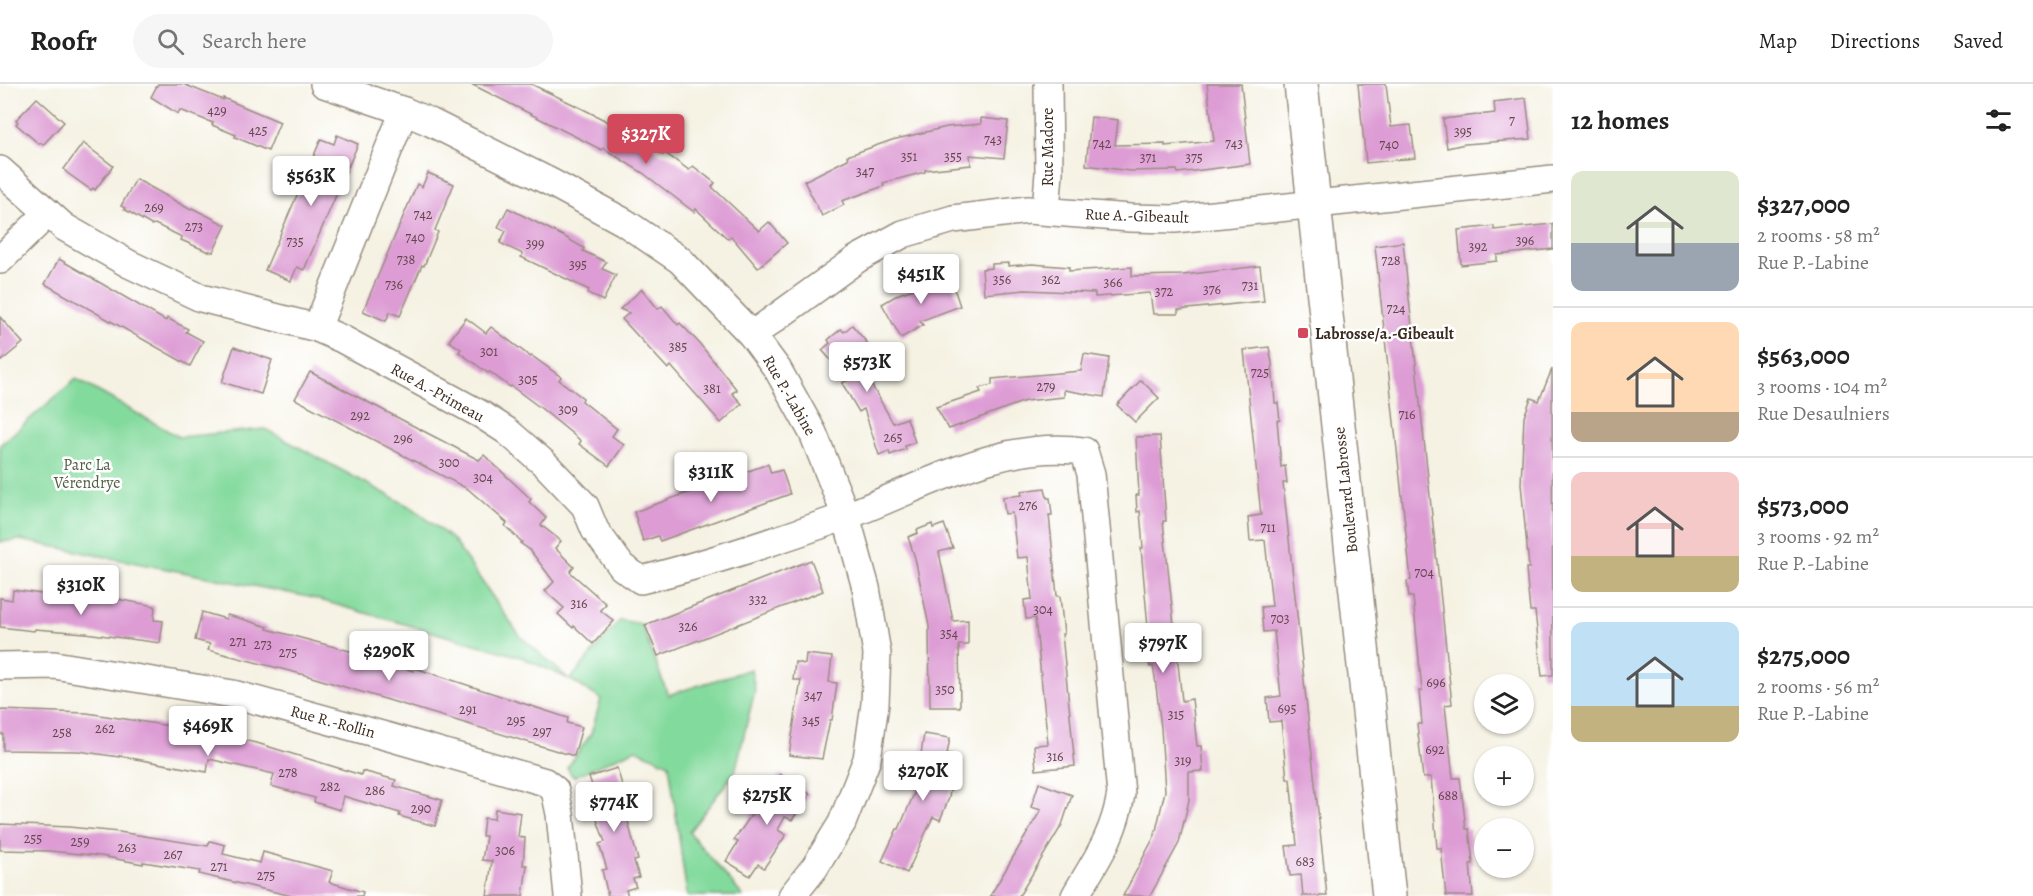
<!DOCTYPE html>
<html lang="en">
<head>
<meta charset="utf-8">
<style>
  :root { --surface:#fff; --page:#f6f6f6; --text:#222; --muted:#767676; --line:#e0e0e0; --accent:#d1495b }
  body { margin:0; font-family:Alegreya,serif; background:var(--page); color:var(--text); height:100vh; display:flex; flex-direction:column; font-size:22px; white-space:nowrap }
  * { box-sizing:border-box; margin:0 }
  p { font-size:20px; color:var(--muted) }
  .icon { flex:none; width:33px; height:33px; fill:none; stroke:currentColor; stroke-width:2; stroke-linecap:round; stroke-linejoin:round }
  .map { position:relative; flex:1; overflow:hidden }
  .sheet { display:flex; flex-direction:column; background:var(--surface); width:480px }
  .sheet>* { flex:none }
  .tools { position:absolute; left:1474px; top:590px; display:grid; gap:12px }
  .tools a { display:grid; place-items:center; width:60px; height:60px; border-radius:50%; background:var(--surface); box-shadow:0 2px 4px #0004; font-size:30px }
  .price { position:absolute; translate:-50% -51px; padding:0 14px; border-radius:6px; background:#fff; color:#222; font-size:20px; line-height:39px; filter:drop-shadow(0 2px 3px #0008) }
  .price::after { content:''; position:absolute; left:50%; top:36px; width:18px; height:14px; margin-left:-9px; background:inherit; clip-path:polygon(0 0,100% 0,50% 100%) }
  .price.on { background:var(--accent); color:#fff }
  ul { padding:0; list-style:none }
  li { display:flex; align-items:center; gap:18px; height:150px; padding:0 18px }
  li+li { border-top:2px solid var(--line) }
  li span { display:grid; place-items:center; flex:none; width:168px; height:120px; border-radius:12px; color:#555 }
  li>.icon { margin-inline-start:auto }
  span .icon { width:72px; height:72px; fill:#fffc; stroke-width:1 }
  li b { font-size:26px }
  h2 { display:flex; justify-content:space-between; align-items:center; height:72px; padding:0 18px; font-size:26px }
  header { display:flex; align-items:center; gap:36px; box-sizing:border-box; height:84px; padding:0 30px; background:var(--surface); border-bottom:2px solid var(--line) }
  header strong { font-size:28px }
  nav { display:flex; gap:33px; margin-inline-start:auto; font-size:21px }
  .search { width:420px; height:54px; background:var(--page); display:flex; align-items:center; gap:15px; box-sizing:border-box; padding:0 21px; border-radius:33px; color:var(--muted); font-size:22px }
  main { display:flex; flex:1; min-height:0 }
  .map>svg:first-child { display:block }
  .green { fill:#83da9d; stroke:#5f825e; stroke-width:1.5 }
  .building { fill:#dd9cd4 }
  .lines { fill:none; stroke-linecap:round; stroke-linejoin:round }
  .minor-casing { stroke:#988e80; stroke-width:30 }
  .major-casing { stroke:#988e80; stroke-width:36 }
  .minor { stroke:#fff; stroke-width:27 }
  .major { stroke:#fff; stroke-width:33 }
  .poi-dot { fill:#d1495b; stroke:#fff; stroke-width:2 }
  .labels { text-anchor:middle; stroke-width:5; stroke-linejoin:round; paint-order:stroke }
  .number-label { font-size:14px; fill:#64464c }
  .street-label { font-size:16px; fill:#3b2a1e; stroke:#fff }
  .poi-label { font-size:16px; font-weight:bold; fill:#3b2a1e; stroke:#fff; text-anchor:start }
  .park-label { font-size:16px; fill:#515f44; stroke:#fff }
</style>
</head>
<body>
<header>
<strong>Roofr</strong>
<div class="search"><svg class="icon" aria-label="search" viewBox="0 0 24 24"><circle cx="10" cy="10" r="6"/><path d="M15 15l6 6"/></svg>Search here</div>
<nav><a>Map</a><a>Directions</a><a>Saved</a></nav>
</header>
<main>
<div class="map">
<svg width="1553" height="812" viewBox="0 0 1553 812">
  <rect width="100%" height="100%" fill="#fff"/>
  <filter id="ink" filterUnits="userSpaceOnUse"><feTurbulence type="fractalNoise" baseFrequency=".0167" numOctaves="2"/><feDisplacementMap in="SourceGraphic" scale="12" xChannelSelector="R" yChannelSelector="G"/><feConvolveMatrix kernelMatrix="1 2 1 2 8 2 1 2 1" color-interpolation-filters="sRGB"/></filter>
  <filter id="wash" filterUnits="userSpaceOnUse"><feTurbulence type="fractalNoise" baseFrequency=".008" numOctaves="4" result="noise"/><feDisplacementMap in="SourceGraphic" scale="24" xChannelSelector="R" yChannelSelector="G"/><feGaussianBlur stdDeviation="1.35" result="paint"/><feColorMatrix in="noise" values="0 0 0 0 0 0 0 0 0 0 0 0 0 0 0 0 0 1.4 0 .05"/><feComposite in="paint" operator="in"/></filter>
  <g filter="url(#wash)">
    <rect width="100%" height="100%" fill="#f5f2e3"/>
    <path class="green" d="M 76,295 L 179,353 L 265,345 L 414,425 L 453,456 L 520,552 L 570,596 L 620,536 L 641,540 L 668,611 L 751,585 L 755,606 L 735,688 L 689,748 L 743,812 L 687,812 L 669,680 L 636,665 L 573,693 L 567,684 L 591,650 L 601,615 L 571,596 L 521,573 L 309,513 L 20,456 L 0,458 L 0,361 Z"/>
    <g id="blocks">
      <g class="building">
        <path d="M 158,0 L 183,0 L 223,16 L 223,14 L 280,38 L 268,67 L 235,53 L 236,51 L 212,41 L 213,39 L 180,26 L 178,30 L 151,13 Z"/>
        <path d="M 471,0 L 531,0 L 583,25 L 626,47 L 663,71 L 665,69 L 689,86 L 693,82 L 715,99 L 712,103 L 759,147 L 769,138 L 787,159 L 758,184 L 731,152 L 728,155 L 696,125 L 694,128 L 643,89 L 603,64 L 602,66 Z"/>
        <path d="M 1207,0 L 1241,0 L 1250,80 L 1178,89 L 1177,86 L 1130,87 L 1086,81 L 1091,33 L 1118,36 L 1115,61 L 1165,60 L 1165,62 L 1214,57 Z"/>
        <path d="M 1358,0 L 1386,0 L 1391,43 L 1411,41 L 1415,74 L 1366,79 Z"/>
        <path d="M 37,14 L 64,38 L 43,61 L 41,59 L 39,60 L 16,40 L 18,38 L 16,36 Z"/>
        <path d="M 1526,14 L 1531,55 L 1465,60 L 1447,64 L 1443,35 L 1495,29 L 1494,18 Z"/>
        <path d="M 981,34 L 1008,37 L 1004,74 L 970,71 L 971,81 L 925,86 L 925,88 L 883,99 L 884,102 L 842,117 L 844,121 L 822,132 L 804,97 L 848,75 L 847,72 L 892,56 L 947,43 L 981,40 Z"/>
        <path d="M 337,51 L 358,60 L 304,186 L 297,183 L 291,197 L 265,186 L 321,55 L 334,60 Z"/>
        <path d="M 83,59 L 113,82 L 95,106 L 93,104 L 91,106 L 66,88 L 64,85 Z"/>
        <path d="M 428,89 L 454,100 L 435,146 L 438,148 L 424,182 L 422,181 L 400,232 L 390,228 L 386,237 L 363,227 L 417,100 L 422,103 Z"/>
        <path d="M 136,95 L 191,126 L 192,124 L 226,141 L 213,168 L 209,167 L 209,168 L 181,156 L 182,153 L 155,140 L 151,141 L 124,125 L 125,124 L 121,122 Z"/>
        <path d="M 508,124 L 563,152 L 584,164 L 583,167 L 606,178 L 602,185 L 616,191 L 603,217 L 588,209 L 589,206 L 521,173 L 523,170 L 500,159 L 506,147 L 498,143 Z"/>
        <path d="M 1553,140 L 1553,165 L 1497,171 L 1497,177 L 1461,181 L 1458,146 L 1494,142 L 1494,146 Z"/>
        <path d="M 1403,158 L 1452,620 L 1445,621 L 1453,694 L 1460,694 L 1466,745 L 1469,745 L 1473,780 L 1470,780 L 1473,812 L 1446,812 L 1441,764 L 1437,764 L 1431,693 L 1423,694 L 1417,640 L 1422,640 L 1419,607 L 1422,607 L 1413,513 L 1409,513 L 1407,497 L 1411,496 L 1375,162 Z"/>
        <path d="M 59,175 L 166,237 L 167,234 L 188,245 L 186,248 L 203,257 L 190,282 L 45,200 Z"/>
        <path d="M 1009,179 L 1009,182 L 1032,180 L 1069,183 L 1069,187 L 1132,183 L 1132,192 L 1183,191 L 1260,182 L 1264,217 L 1178,226 L 1178,230 L 1153,230 L 1150,209 L 1095,213 L 1095,209 L 1025,206 L 984,210 L 982,185 L 992,184 L 992,180 Z"/>
        <path d="M 950,192 L 960,222 L 920,237 L 923,241 L 901,254 L 882,220 L 899,210 Z"/>
        <path d="M 642,205 L 658,225 L 662,222 L 678,241 L 680,239 L 699,259 L 737,306 L 732,309 L 742,320 L 721,339 L 671,282 L 668,285 L 622,235 L 629,229 L 620,225 Z"/>
        <path d="M 0,233 L 23,259 L 0,278 Z"/>
        <path d="M 466,234 L 486,249 L 491,243 L 531,273 L 532,272 L 561,293 L 559,296 L 583,314 L 582,317 L 617,345 L 612,352 L 624,361 L 609,382 L 579,360 L 581,357 L 542,325 L 511,302 L 510,303 L 490,288 L 488,289 L 459,268 L 461,265 L 449,257 Z"/>
        <path d="M 852,241 L 868,260 L 855,271 L 893,339 L 907,334 L 915,358 L 905,362 L 906,365 L 890,371 L 889,367 L 879,371 L 864,325 L 859,328 L 842,299 L 848,296 L 822,266 L 830,259 L 828,256 L 841,245 L 844,248 Z"/>
        <path d="M 234,263 L 272,276 L 261,310 L 222,298 Z"/>
        <path d="M 1269,263 L 1272,279 L 1275,319 L 1278,319 L 1280,336 L 1277,336 L 1279,359 L 1281,383 L 1285,382 L 1287,399 L 1283,399 L 1327,812 L 1303,812 L 1301,791 L 1290,792 L 1286,762 L 1297,761 L 1290,695 L 1287,695 L 1281,637 L 1269,638 L 1267,614 L 1281,612 L 1274,547 L 1263,548 L 1261,523 L 1272,522 L 1265,456 L 1250,457 L 1248,433 L 1261,431 L 1244,266 Z"/>
        <path d="M 1084,270 L 1109,274 L 1104,313 L 1064,306 L 1064,313 L 1025,317 L 949,345 L 936,323 L 981,308 L 979,304 L 992,301 L 992,295 L 1081,287 Z"/>
        <path d="M 1552,285 L 1553,591 L 1542,592 L 1535,527 L 1530,527 L 1528,507 L 1526,484 L 1529,484 L 1521,400 L 1524,333 L 1531,314 L 1539,317 Z"/>
        <path d="M 310,288 L 479,376 L 484,371 L 531,415 L 529,418 L 546,434 L 541,441 L 561,457 L 555,464 L 574,483 L 570,488 L 606,520 L 600,526 L 614,537 L 593,560 L 574,542 L 573,544 L 558,530 L 564,524 L 545,507 L 554,498 L 530,466 L 520,459 L 522,458 L 505,442 L 507,439 L 468,405 L 295,315 Z"/>
        <path d="M 1141,296 L 1159,314 L 1135,338 L 1117,321 Z"/>
        <path d="M 1160,352 L 1166,437 L 1163,437 L 1182,617 L 1192,615 L 1197,662 L 1201,662 L 1203,687 L 1189,688 L 1189,716 L 1179,759 L 1150,812 L 1123,812 L 1155,751 L 1165,707 L 1161,644 L 1155,593 L 1153,582 L 1150,583 L 1148,566 L 1150,566 L 1141,464 L 1143,464 L 1140,427 L 1137,428 L 1136,411 L 1139,411 L 1136,353 Z"/>
        <path d="M 768,380 L 771,389 L 782,386 L 790,410 L 660,457 L 658,452 L 643,457 L 634,428 Z"/>
        <path d="M 1045,404 L 1047,414 L 1050,414 L 1052,431 L 1049,431 L 1057,512 L 1060,512 L 1064,550 L 1062,550 L 1075,682 L 1036,686 L 1034,661 L 1048,660 L 1035,534 L 1026,535 L 1024,516 L 1032,515 L 1028,473 L 1017,474 L 1012,429 L 1005,430 L 1003,413 L 1022,411 L 1021,407 Z"/>
        <path d="M 932,440 L 933,444 L 944,440 L 953,464 L 939,468 L 953,537 L 968,536 L 968,561 L 959,561 L 960,623 L 930,623 L 929,542 L 915,474 L 908,453 L 918,449 L 917,446 Z"/>
        <path d="M 811,476 L 823,507 L 658,572 L 645,541 Z"/>
        <path d="M 13,506 L 63,513 L 64,510 L 89,514 L 89,510 L 155,522 L 154,536 L 163,537 L 160,559 L 85,549 L 35,545 L 34,547 L 0,543 L 0,514 L 12,516 Z"/>
        <path d="M 202,528 L 226,535 L 227,531 L 242,535 L 268,543 L 267,545 L 365,571 L 364,573 L 414,587 L 415,584 L 568,634 L 567,639 L 582,643 L 574,672 L 305,591 L 208,566 L 210,560 L 195,556 Z"/>
        <path d="M 806,570 L 832,573 L 829,598 L 837,599 L 832,636 L 830,636 L 822,675 L 789,671 L 801,596 L 793,596 L 795,578 L 805,580 Z"/>
        <path d="M 0,626 L 87,629 L 214,649 L 260,660 L 361,691 L 362,687 L 396,696 L 394,702 L 442,716 L 435,742 L 399,732 L 400,729 L 343,712 L 340,726 L 314,718 L 315,714 L 271,702 L 274,690 L 209,675 L 207,688 L 119,672 L 119,673 L 78,667 L 3,666 L 3,650 L 0,650 Z"/>
        <path d="M 924,650 L 950,654 L 947,670 L 955,671 L 949,714 L 940,736 L 933,733 L 907,789 L 882,777 L 897,745 L 899,745 L 924,686 L 919,685 Z"/>
        <path d="M 617,684 L 629,725 L 625,726 L 638,776 L 634,777 L 639,793 L 633,795 L 636,803 L 626,806 L 628,812 L 608,812 L 602,786 L 607,785 L 599,760 L 605,758 L 588,711 L 595,709 L 589,693 Z"/>
        <path d="M 780,690 L 810,710 L 792,736 L 785,733 L 778,746 L 786,751 L 764,784 L 758,780 L 750,792 L 726,777 L 738,758 L 734,756 Z"/>
        <path d="M 1039,699 L 1072,711 L 1062,741 L 1019,812 L 990,812 L 1041,726 L 1031,723 Z"/>
        <path d="M 495,725 L 521,729 L 518,753 L 525,754 L 523,781 L 527,781 L 523,812 L 487,812 L 492,777 L 482,776 L 486,752 L 482,752 L 484,734 L 494,735 Z"/>
        <path d="M 0,740 L 69,743 L 119,748 L 208,762 L 210,757 L 225,761 L 223,770 L 260,779 L 263,768 L 333,787 L 329,798 L 363,808 L 362,812 L 292,812 L 199,790 L 200,787 L 143,778 L 143,780 L 101,772 L 50,767 L 0,766 Z"/>
      </g>
    </g>
  </g>
  <g filter="url(#ink)">
    <use href="#blocks" fill-opacity="0" stroke="#988e80" stroke-width="1.5"/>
    <g class="lines">
      <defs>
        <g id="minor">
          <path d="M 324,0 L 404,27 L 430,38 L 552,99 L 624,138 L 680,176 L 752,251 L 778,286 L 813,349 L 846,432 L 866,504 L 877,569 L 875,620 L 867,675 L 842,739 L 815,783 L 792,812"/>
          <path d="M 0,86 L 64,143 L 129,180 L 201,214 L 317,244 L 342,255 L 482,331 L 507,347 L 546,381 L 585,422 L 595,446 L 622,483 L 641,496 C 710,479 779,456 846,432 C 922,404 1000,355 1084,367 L 1091,390 L 1121,710 C 1114,752 1096,776 1075,812"/>
          <path d="M 1046,126 L 1049,89 L 1048,0"/>
          <path d="M 0,176 L 48,129"/>
          <path d="M 317,244 L 404,27"/>
          <path d="M 752,251 L 857,175 L 903,150 L 953,135 L 1028,126 L 1130,134 L 1175,135 L 1553,95"/>
          <path d="M 0,582 L 54,581 L 233,610 L 389,653 L 545,698 L 555,706 L 560,730 L 568,812"/>
        </g>
        <path id="major" d="M 1301,0 L 1389,812"/>
      </defs>
      <use href="#minor" class="minor-casing"/>
      <use href="#major" class="major-casing"/>
      <use href="#minor" class="minor"/>
      <use href="#major" class="major"/>
    </g>
  </g>
  <rect class="poi-dot" x="1297" y="243" width="12" height="12" rx="3"/>
  <g class="labels">
    <g class="number-label">
      <text x="217" y="31">429</text>
      <text x="1512" y="41">7</text>
      <text x="258" y="51">425</text>
      <text x="1463" y="52">395</text>
      <text x="993" y="60">743</text>
      <text x="1102" y="64">742</text>
      <text x="1234" y="64">743</text>
      <text x="1389" y="65">740</text>
      <text x="909" y="77">351</text>
      <text x="953" y="77">355</text>
      <text x="1148" y="78">371</text>
      <text x="1194" y="78">375</text>
      <text x="865" y="92">347</text>
      <text x="154" y="128">269</text>
      <text x="423" y="135">742</text>
      <text x="194" y="147">273</text>
      <text x="415" y="158">740</text>
      <text x="1525" y="161">396</text>
      <text x="295" y="162">735</text>
      <text x="535" y="164">399</text>
      <text x="1478" y="167">392</text>
      <text x="406" y="180">738</text>
      <text x="1391" y="181">728</text>
      <text x="578" y="185">395</text>
      <text x="1002" y="200">356</text>
      <text x="1051" y="200">362</text>
      <text x="1113" y="203">366</text>
      <text x="394" y="205">736</text>
      <text x="1250" y="206">731</text>
      <text x="1212" y="210">376</text>
      <text x="1164" y="212">372</text>
      <text x="1396" y="229">724</text>
      <text x="678" y="267">385</text>
      <text x="489" y="272">301</text>
      <text x="1260" y="293">725</text>
      <text x="528" y="300">305</text>
      <text x="1046" y="307">279</text>
      <text x="712" y="309">381</text>
      <text x="568" y="330">309</text>
      <text x="1407" y="335">716</text>
      <text x="360" y="336">292</text>
      <text x="893" y="358">265</text>
      <text x="403" y="359">296</text>
      <text x="449" y="383">300</text>
      <text x="483" y="398">304</text>
      <text x="1028" y="426">276</text>
      <text x="1268" y="448">711</text>
      <text x="1424" y="493">704</text>
      <text x="758" y="520">332</text>
      <text x="579" y="524">316</text>
      <text x="1043" y="530">304</text>
      <text x="1280" y="539">703</text>
      <text x="688" y="547">326</text>
      <text x="949" y="554">354</text>
      <text x="238" y="562">271</text>
      <text x="263" y="565">273</text>
      <text x="288" y="573">275</text>
      <text x="1436" y="603">696</text>
      <text x="945" y="610">350</text>
      <text x="813" y="616">347</text>
      <text x="1287" y="629">695</text>
      <text x="468" y="630">291</text>
      <text x="1176" y="635">315</text>
      <text x="516" y="641">295</text>
      <text x="811" y="641">345</text>
      <text x="105" y="649">262</text>
      <text x="542" y="652">297</text>
      <text x="62" y="653">258</text>
      <text x="1435" y="670">692</text>
      <text x="1055" y="677">316</text>
      <text x="1183" y="681">319</text>
      <text x="288" y="693">278</text>
      <text x="330" y="707">282</text>
      <text x="375" y="711">286</text>
      <text x="1448" y="716">688</text>
      <text x="421" y="729">290</text>
      <text x="33" y="759">255</text>
      <text x="80" y="762">259</text>
      <text x="127" y="768">263</text>
      <text x="505" y="771">306</text>
      <text x="173" y="775">267</text>
      <text x="1305" y="782">683</text>
      <text x="219" y="787">271</text>
      <text x="266" y="796">275</text>
    </g>
    <g class="street-label">
      <text transform="translate(1047 63) rotate(-90)" y="6">Rue Madore</text>
      <text transform="translate(1137 131) rotate(2)" y="6">Rue A.-Gibeault</text>
      <text transform="translate(438 308) rotate(29)" y="6">Rue A.-Primeau</text>
      <text transform="translate(790 311) rotate(60)" y="6">Rue P.-Labine</text>
      <text transform="translate(1345 406) rotate(-96)" y="6">Boulevard Labrosse</text>
      <text transform="translate(333 637) rotate(15)" y="6">Rue R.-Rollin</text>
    </g>
    <g class="poi-label">
      <text x="1315" y="255">Labrosse/a.-Gibeault</text>
    </g>
    <g class="park-label">
      <text x="87" y="386">Parc La<tspan x="87" dy="18">Vérendrye</tspan></text>
    </g>
  </g>
</svg>
<div class="tools">
<a><svg class="icon" aria-label="layers" viewBox="0 0 24 24"><path d="M12 4l9 5-9 5-9-5zM3 14l9 5 9-5"/></svg></a>
<a>+</a>
<a>−</a>
</div>
<b class="price on" style="left:646px;top:81px">$327K</b>
<b class="price" style="left:311px;top:123px">$563K</b>
<b class="price" style="left:921px;top:221px">$451K</b>
<b class="price" style="left:867px;top:309px">$573K</b>
<b class="price" style="left:711px;top:419px">$311K</b>
<b class="price" style="left:81px;top:532px">$310K</b>
<b class="price" style="left:1163px;top:590px">$797K</b>
<b class="price" style="left:389px;top:598px">$290K</b>
<b class="price" style="left:208px;top:673px">$469K</b>
<b class="price" style="left:923px;top:718px">$270K</b>
<b class="price" style="left:767px;top:742px">$275K</b>
<b class="price" style="left:614px;top:749px">$774K</b>
</div>
<section class="sheet">
<h2>12 homes<svg class="icon" aria-label="filters" viewBox="0 0 24 24"><path d="M4 7h16M4 17h16"/><circle cx="9" cy="7" r="2"/><circle cx="15" cy="17" r="2"/></svg></h2>
<ul>
<li><span style="background:linear-gradient(#dfe7d0 60%,#9aa5b1 0)"><svg class="icon" aria-label="home" viewBox="0 0 24 24"><path d="M3 11l9-7 9 7M6 9v11h12V9"/></svg></span><div><b>$327,000</b><p>2 rooms · 58 m²</p><p>Rue P.-Labine</p></div></li>
<li><span style="background:linear-gradient(#ffd9b3 75%,#b9a48a 0)"><svg class="icon" aria-label="home" viewBox="0 0 24 24"><path d="M3 11l9-7 9 7M6 9v11h12V9"/></svg></span><div><b>$563,000</b><p>3 rooms · 104 m²</p><p>Rue Desaulniers</p></div></li>
<li><span style="background:linear-gradient(#f6c9c9 70%,#c2b280 0)"><svg class="icon" aria-label="home" viewBox="0 0 24 24"><path d="M3 11l9-7 9 7M6 9v11h12V9"/></svg></span><div><b>$573,000</b><p>3 rooms · 92 m²</p><p>Rue P.-Labine</p></div></li>
<li><span style="background:linear-gradient(#bfe0f5 70%,#c2b280 0)"><svg class="icon" aria-label="home" viewBox="0 0 24 24"><path d="M3 11l9-7 9 7M6 9v11h12V9"/></svg></span><div><b>$275,000</b><p>2 rooms · 56 m²</p><p>Rue P.-Labine</p></div></li>
</ul>
</section>
</main>
</body>
</html>
